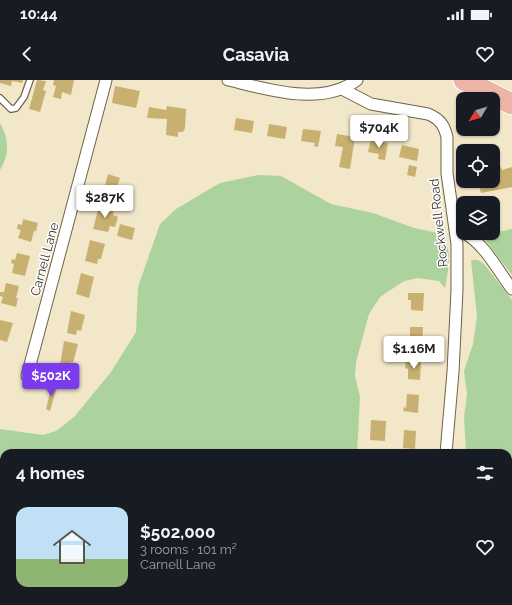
<!DOCTYPE html>
<html lang="en">
<head>
<meta charset="utf-8">
<style>
  :root { --surface:#171b24; --page:#242831; --text:#f1f3f6; --muted:#9ea1a6; --line:#363941; --accent:#7c3aed }
  body { margin:0; font-family:Raleway,sans-serif; background:var(--page); color:var(--text); height:100vh; display:flex; flex-direction:column; font-size:15px; white-space:nowrap }
  * { box-sizing:border-box; margin:0 }
  p { font-size:13px; color:var(--muted) }
  .icon { flex:none; width:22px; height:22px; fill:none; stroke:currentColor; stroke-width:2; stroke-linecap:round; stroke-linejoin:round }
  .map { position:relative; flex:1; overflow:hidden }
  .drawer { position:absolute; left:0px; top:369px; width:512px; height:156px; display:flex; flex-direction:column; background:var(--surface); border-radius:12px 12px 0 0; box-shadow:0 1px 3px #0004 }
  .drawer>* { flex:none }
  .needle { width:26px; rotate:232deg }
  .tools { position:absolute; left:456px; top:12px; display:grid; gap:8px }
  .tools a { display:grid; place-items:center; width:44px; height:44px; border-radius:8px; background:var(--surface); box-shadow:0 1px 3px #0004; font-size:20px }
  .price { position:absolute; translate:-50% -34px; padding:0 9px; border-radius:4px; background:#fff; color:#222; font-size:13px; line-height:26px; filter:drop-shadow(0 1px 2px #0008) }
  .price::after { content:''; position:absolute; left:50%; top:24px; width:12px; height:9px; margin-left:-6px; background:inherit; clip-path:polygon(0 0,100% 0,50% 100%) }
  .price.on { background:var(--accent); color:#fff }
  ul { padding:0; list-style:none }
  li { display:flex; align-items:center; gap:12px; height:100px; padding:0 16px }
  li+li { border-top:1px solid var(--line) }
  li span { display:grid; place-items:center; flex:none; width:112px; height:80px; border-radius:12px; color:#555 }
  li>.icon { margin-inline-start:auto }
  span .icon { width:48px; height:48px; fill:#fffc; stroke-width:1 }
  li b { font-size:17px }
  h2 { display:flex; justify-content:space-between; align-items:center; height:48px; padding:0 16px; font-size:17px }
  .status { display:flex; justify-content:space-between; align-items:center; height:28px; padding:0 20px; background:var(--surface); direction:ltr }
  .status svg { height:11px; fill:currentColor }
  header { display:flex; justify-content:space-between; align-items:center; height:52px; padding:0 16px; background:var(--surface); font-size:18px; font-weight:700 }
  .map>svg:first-child { display:block }
  .green { fill:#acd39e }
  .building { fill:#c8b170 }
  .lines { fill:none; stroke-linecap:round; stroke-linejoin:round }
  .service-casing { stroke:#6d6348; stroke-width:8 }
  .minor-casing { stroke:#6d6348; stroke-width:13 }
  .motorway-casing { stroke:#fff; stroke-width:23 }
  .service { stroke:#fff; stroke-width:5.5 }
  .minor { stroke:#fff; stroke-width:11 }
  .motorway { stroke:#edb5a7; stroke-width:21 }
  .labels { text-anchor:middle; stroke-width:3; stroke-linejoin:round; paint-order:stroke }
  .street-label { font-size:13px; fill:#363226; stroke:#fff }
</style>
</head>
<body>
<div class="status"><b>10:44</b><svg viewBox="0 0 49 12"><path d="M0 12V9h3v3zM5 12V6h3v6zM10 12V3h3v9zM15 12V0h3v12zM26 1h20v11H26zM47 4h2v5h-2z"/></svg></div>
<header><svg class="icon" aria-label="back" viewBox="0 0 24 24"><path d="M15 5l-7 7 7 7"/></svg>Casavia<svg class="icon" aria-label="heart" viewBox="0 0 24 24"><path d="M12 20l-8-8c-3-5 5-10 8-4 3-6 11-1 8 4z"/></svg></header>
<div class="map">
<svg width="512" height="525" viewBox="0 0 512 525">
  <rect width="100%" height="100%" fill="#f2e7c9"/>
  <g class="green">
    <path d="M 0,43 C 9,59 10,74 0,90 Z"/>
    <path d="M 259,95 L 281,96 L 331,124 L 373,133 L 414,148 L 443,154 C 452,174 449,186 445,208 L 439,201 L 418,198 L 404,201 L 380,217 L 369,234 L 356,282 L 355,296 L 360,317 L 357,373 L 4,373 L 4,521 L 350,521 L 351,525 L 0,525 L 0,349 L 43,355 L 56,351 L 74,337 L 111,292 L 136,252 L 138,207 L 160,144 L 176,129 L 220,103 Z"/>
    <path d="M 512,149 L 512,195 L 480,153 L 493,153 L 493,150 L 498,152 Z"/>
    <path d="M 471,180 L 478,180 L 484,184 L 512,220 L 512,429 L 508,430 L 508,373 L 466,373 L 464,337 L 467,314 L 464,291 L 473,264 L 477,236 Z"/>
  </g>
  <g class="building">
    <path d="M 0,0 L 23,0 L 22,3 L 12,1 L 11,6 L 0,3 Z"/>
    <path d="M 37,0 L 46,1 L 43,10 L 46,11 L 40,32 L 29,29 Z"/>
    <path d="M 54,0 L 74,0 L 71,15 L 62,12 L 61,19 L 53,17 L 56,6 L 53,5 Z"/>
    <path d="M 115,6 L 140,11 L 136,28 L 112,23 Z"/>
    <path d="M 167,26 L 186,29 L 185,48 L 183,52 L 178,52 L 178,57 L 166,55 L 167,39 L 147,38 L 149,27 L 166,30 Z"/>
    <path d="M 236,38 L 254,41 L 252,53 L 234,50 Z"/>
    <path d="M 269,44 L 287,47 L 285,59 L 267,56 Z"/>
    <path d="M 303,49 L 321,51 L 318,67 L 314,66 L 315,63 L 301,61 Z"/>
    <path d="M 337,54 L 355,57 L 350,89 L 339,87 L 343,67 L 335,66 Z"/>
    <path d="M 371,59 L 388,63 L 385,80 L 378,79 L 379,74 L 368,72 Z"/>
    <path d="M 402,65 L 419,69 L 417,81 L 399,77 Z"/>
    <path d="M 409,85 L 417,87 L 415,97 L 407,95 Z"/>
    <path d="M 501,87 L 502,90 L 512,87 L 512,107 L 481,113 L 478,101 L 493,101 L 493,91 Z"/>
    <path d="M 108,94 L 120,98 L 116,111 L 113,116 L 103,113 Z"/>
    <path d="M 99,126 L 114,130 L 113,135 L 118,137 L 115,147 L 110,146 L 108,152 L 93,149 Z"/>
    <path d="M 23,139 L 38,143 L 36,151 L 34,151 L 31,162 L 18,158 L 21,150 L 17,149 L 18,144 L 22,145 Z"/>
    <path d="M 120,144 L 135,148 L 132,160 L 117,156 Z"/>
    <path d="M 90,160 L 105,164 L 101,179 L 98,179 L 97,184 L 85,181 Z"/>
    <path d="M 17,173 L 30,176 L 25,196 L 12,193 L 14,184 L 11,183 L 12,179 L 15,180 Z"/>
    <path d="M 81,193 L 94,197 L 89,218 L 76,214 Z"/>
    <path d="M 6,203 L 19,206 L 16,218 L 18,218 L 16,227 L 1,223 L 3,217 L 0,216 L 0,212 L 4,212 Z"/>
    <path d="M 408,213 L 424,213 L 423,231 L 411,230 L 411,220 L 408,220 Z"/>
    <path d="M 71,231 L 85,235 L 81,251 L 77,250 L 76,255 L 67,253 Z"/>
    <path d="M 0,240 L 13,243 L 7,262 L 0,260 Z"/>
    <path d="M 410,247 L 423,247 L 422,265 L 410,265 Z"/>
    <path d="M 64,261 L 78,264 L 73,283 L 71,282 L 69,288 L 60,285 Z"/>
    <path d="M 406,281 L 421,282 L 420,300 L 408,299 L 408,289 L 405,288 Z"/>
    <path d="M 52,304 L 57,306 L 50,331 L 46,329 Z"/>
    <path d="M 407,314 L 419,315 L 418,333 L 403,331 L 404,327 L 406,328 Z"/>
    <path d="M 371,340 L 386,341 L 385,361 L 370,360 Z"/>
    <path d="M 404,350 L 416,351 L 415,369 L 403,368 Z"/>
    <path d="M 380,521 L 387,521 L 393,522 L 393,525 L 379,525 Z"/>
  </g>
  <g class="lines">
    <defs>
      <path id="service" d="M 0,18 L 11,29 L 16,28 L 24,17 L 30,0"/>
      <g id="minor">
        <path d="M 228,0 C 267,9 321,27 357,0"/>
        <path d="M 342,9 L 371,24 L 428,34 C 440,39 444,45 447,57 L 447,93 L 457,164 L 457,210 L 453,292 L 446,373"/>
        <path d="M 464,153 C 485,164 498,191 512,209"/>
        <path d="M 27,296 L 106,0"/>
        <path d="M 423,525 L 424,521"/>
      </g>
      <path id="motorway" d="M 464,0 L 512,24"/>
    </defs>
    <use href="#service" class="service-casing"/>
    <use href="#minor" class="minor-casing"/>
    <use href="#motorway" class="motorway-casing"/>
    <use href="#service" class="service"/>
    <use href="#minor" class="minor"/>
    <use href="#motorway" class="motorway"/>
  </g>
  <g class="labels">
    <g class="street-label">
      <text transform="translate(438 143) rotate(-96)" y="5">Rockwell Road</text>
      <text transform="translate(44 179) rotate(-75)" y="5">Carnell Lane</text>
    </g>
  </g>
</svg>
<div class="tools">
<a><svg class="needle" viewBox="-14 -14 28 28"><path d="M0-13l5 13h-10z" fill="#e53935"/><path d="M0 13l5-13h-10z" fill="#9ea1a6"/></svg></a>
<a><svg class="icon" aria-label="locate" viewBox="0 0 24 24"><circle cx="12" cy="12" r="6"/><path d="M12 2v4M12 18v4M2 12h4M18 12h4"/></svg></a>
<a><svg class="icon" aria-label="layers" viewBox="0 0 24 24"><path d="M12 4l9 5-9 5-9-5zM3 14l9 5 9-5"/></svg></a>
</div>
<b class="price" style="left:379px;top:69px">$704K</b>
<b class="price" style="left:105px;top:139px">$287K</b>
<b class="price" style="left:414px;top:290px">$1.16M</b>
<b class="price on" style="left:51px;top:317px">$502K</b>
<section class="drawer">
<h2>4 homes<svg class="icon" aria-label="filters" viewBox="0 0 24 24"><path d="M4 7h16M4 17h16"/><circle cx="9" cy="7" r="2"/><circle cx="15" cy="17" r="2"/></svg></h2>
<ul>
<li><span style="background:linear-gradient(#bfe0f5 65%,#8fb573 0)"><svg class="icon" aria-label="home" viewBox="0 0 24 24"><path d="M3 11l9-7 9 7M6 9v11h12V9"/></svg></span><div><b>$502,000</b><p>3 rooms · 101 m²</p><p>Carnell Lane</p></div><svg class="icon" aria-label="heart" viewBox="0 0 24 24"><path d="M12 20l-8-8c-3-5 5-10 8-4 3-6 11-1 8 4z"/></svg></li>
</ul>
</section>
</div>
</body>
</html>
